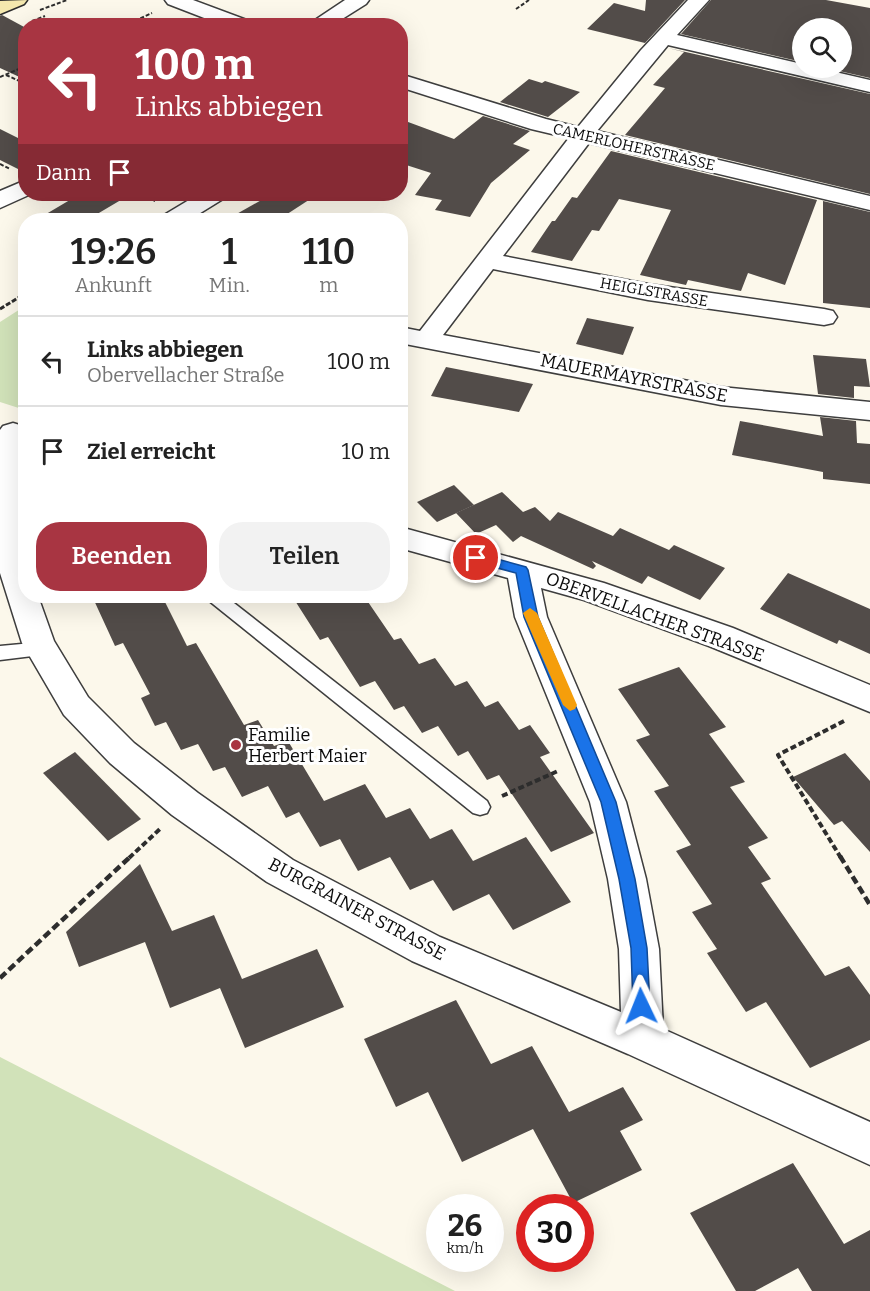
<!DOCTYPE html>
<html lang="de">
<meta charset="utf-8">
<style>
:root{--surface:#fff;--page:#f2f2f2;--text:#222;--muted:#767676;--line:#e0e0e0;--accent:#a83542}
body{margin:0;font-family:Bitter,serif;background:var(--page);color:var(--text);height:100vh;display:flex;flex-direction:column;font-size:22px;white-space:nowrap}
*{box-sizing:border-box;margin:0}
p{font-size:20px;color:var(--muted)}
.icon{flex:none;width:33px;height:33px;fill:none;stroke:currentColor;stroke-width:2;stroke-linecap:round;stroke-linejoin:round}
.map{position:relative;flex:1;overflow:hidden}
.details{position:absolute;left:18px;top:213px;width:390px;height:390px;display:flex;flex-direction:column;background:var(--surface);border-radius:24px;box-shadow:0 6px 24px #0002}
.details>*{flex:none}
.hud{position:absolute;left:18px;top:18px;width:390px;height:183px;border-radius:24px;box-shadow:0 6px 24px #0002;background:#a83542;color:#fff;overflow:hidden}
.buttons{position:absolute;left:792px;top:18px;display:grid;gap:12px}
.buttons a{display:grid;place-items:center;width:60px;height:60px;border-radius:50%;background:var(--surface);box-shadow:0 6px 24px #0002;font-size:30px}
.speed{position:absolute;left:426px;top:1194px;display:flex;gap:12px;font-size:30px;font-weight:700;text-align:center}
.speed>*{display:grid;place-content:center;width:78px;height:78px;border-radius:50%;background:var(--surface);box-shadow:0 6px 24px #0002;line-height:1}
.speed small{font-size:15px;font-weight:400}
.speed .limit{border:9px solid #d22;background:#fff;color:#111}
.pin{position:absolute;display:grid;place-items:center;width:51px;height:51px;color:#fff;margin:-26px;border:3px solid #fff;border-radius:50%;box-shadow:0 2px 6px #0007}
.me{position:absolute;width:66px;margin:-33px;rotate:358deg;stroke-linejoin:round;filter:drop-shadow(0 0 4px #0008)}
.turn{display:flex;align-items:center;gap:21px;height:126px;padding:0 18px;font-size:27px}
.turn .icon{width:78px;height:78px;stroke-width:2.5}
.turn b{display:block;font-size:42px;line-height:51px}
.then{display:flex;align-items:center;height:57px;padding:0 18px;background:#0003;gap:12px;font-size:22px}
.eta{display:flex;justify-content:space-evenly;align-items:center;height:102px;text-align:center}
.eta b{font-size:36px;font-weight:600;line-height:42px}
.cta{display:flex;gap:12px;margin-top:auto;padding:12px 18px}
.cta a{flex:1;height:69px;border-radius:24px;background:var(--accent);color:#fff;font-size:24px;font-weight:600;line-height:69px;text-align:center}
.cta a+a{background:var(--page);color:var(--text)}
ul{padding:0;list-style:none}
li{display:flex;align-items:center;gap:18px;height:90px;padding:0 18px;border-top:2px solid var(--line)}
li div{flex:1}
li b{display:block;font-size:22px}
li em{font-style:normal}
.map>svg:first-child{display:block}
.green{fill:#d1e2b9}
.building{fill:#524c49}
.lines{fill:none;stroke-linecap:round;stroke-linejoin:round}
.lane-casing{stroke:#3e3e3e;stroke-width:3}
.street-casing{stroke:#3e3e3e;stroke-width:3}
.secondary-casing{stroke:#2d2d2d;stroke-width:3}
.path-far3{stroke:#2d2d2d;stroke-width:2;stroke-dasharray:4 2;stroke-linecap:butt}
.path-far2{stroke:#2d2d2d;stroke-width:3;stroke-dasharray:5 2;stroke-linecap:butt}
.path-far1{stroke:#2d2d2d;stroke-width:4;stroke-dasharray:6 3;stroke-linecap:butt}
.path{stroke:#2d2d2d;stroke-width:4.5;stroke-dasharray:8 4;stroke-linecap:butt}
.lane{fill:#fff;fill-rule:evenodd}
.street{fill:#fff;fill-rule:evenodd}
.secondary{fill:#f4e8ae;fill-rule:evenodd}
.route{fill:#1a73e8;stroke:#114b97;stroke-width:1.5}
.slow{fill:#f59e0b}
.poi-dot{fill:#a83542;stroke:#fff;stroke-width:2}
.labels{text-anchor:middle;stroke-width:6;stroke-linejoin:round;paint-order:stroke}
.far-street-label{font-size:15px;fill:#0b0b0b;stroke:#fff}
.street-label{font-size:18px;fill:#0b0b0b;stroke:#fff}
.poi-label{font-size:18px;fill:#0b0b0b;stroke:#fff;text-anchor:start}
</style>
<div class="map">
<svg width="870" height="1291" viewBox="0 0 870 1291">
<rect width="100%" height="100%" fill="#fcf8eb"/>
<g class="green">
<path d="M25,306V410L0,402V322Z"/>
<path d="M0,1057L455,1291H0Z"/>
</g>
<g class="building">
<path d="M646,0H685L645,43L587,29L614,3L645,11Z"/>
<path d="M711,0H826L870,8V78L826,68H842V28H802V62L681,34Z"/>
<path d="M2,15L26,28V80L0,68V16Z"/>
<path d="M668,48L870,94V194L625,135L665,88L653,85L684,52Z"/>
<path d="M529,79L542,83L545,81L580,92L548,117L500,102Z"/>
<path d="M483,116L530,131L513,144L530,150L491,183L470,217L435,210L442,200L415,195L431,173L400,163V119L454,139Z"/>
<path d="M0,129L26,142V173L0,160Z"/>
<path d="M611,151L817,200L785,285L748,273L741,291L688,280L686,285L640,275L671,210L619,199L599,231L592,230L572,261L531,252L552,221H555L572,197L577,198Z"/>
<path d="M80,194H131L87,220H36Z"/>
<path d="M272,194H318L278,220H226Z"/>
<path d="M823,201L870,212V308L823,303Z"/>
<path d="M587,318L634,327L623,355L576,344Z"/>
<path d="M813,355L866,359L870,387L854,386V398L818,394Z"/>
<path d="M446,367L533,384L519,412L431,396Z"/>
<path d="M820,417L856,421L857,443L870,444V484L823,479V472L732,455L740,421L823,436Z"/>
<path d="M454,485L474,505L437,522L417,502Z"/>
<path d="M502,492L523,512L535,507L550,521L558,512L613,536L620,528L669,550L674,545L725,568L700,600L648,576L642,584L592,561L596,566L593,569L521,536L513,542L496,525L476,534L456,513Z"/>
<path d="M788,573L870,609V654L839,640L837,644L760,609Z"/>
<path d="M92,596H162L187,646L196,643L244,725L258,720L274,746L288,741L324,801L365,784L386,818L410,808L430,839L452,829L473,861L526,837L571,902L513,930L489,894L453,911L433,880L410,890L390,857L358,871L340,839L320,847L299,812L286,818L268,786L242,797L225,767L213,771L198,744L181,750L166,722L155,726L141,698L150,694L123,643L115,646Z"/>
<path d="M292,596H364L394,640L401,638L419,664L435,658L455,686L467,681L485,707L498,701L519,730L530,725L550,753L540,757L594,833L551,852L499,775L487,780L468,751L458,756L438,726L422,733L404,706L394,710L375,681L360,687L328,637L320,640Z"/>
<path d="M679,667L726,727L709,734L745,782L730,787L768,838L748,847L771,879L761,883L825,976L849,966L870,995V1040L810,1068L766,1002L746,1012L707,953L717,949L692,912L712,904L676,851L691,845L654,791L669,786L636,740L650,735L618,689Z"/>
<path d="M75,752L141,819L108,841L43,773Z"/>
<path d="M845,753L870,781V852L842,821L834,825L793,777Z"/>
<path d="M140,864L172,931L214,915L242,979L317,949L344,1007L245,1048L220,988L170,1008L145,942L79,967L66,932Z"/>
<path d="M456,1000L491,1064L532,1046L569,1112L623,1087L643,1120L620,1131L642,1170L573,1203L533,1129L462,1162L428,1092L396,1107L364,1039Z"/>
<path d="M793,1163L844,1244L870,1230V1291H812L798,1268L755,1291H736L690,1213Z"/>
</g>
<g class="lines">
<defs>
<g id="lane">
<path d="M206,596H225L487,801L490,807L487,813L480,815L473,813L208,600Z"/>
<path d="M43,642L49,644L52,649L49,654L0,660V646Z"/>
</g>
<g id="street">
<path d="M165,0H193L252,22L255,26H225L168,4Z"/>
<path d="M345,0H369L366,4L331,26H306Z"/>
<path d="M688,0H709L677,35L802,64V68H818L870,80V92L668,45L597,131L870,196V210L589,143L503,256L648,284L824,309L833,311L837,317L833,323L824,325L648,300L493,269L443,335L721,387L870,402V420L721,405L400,343V327L420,331L569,138L531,129L400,87V74L546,119L578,127L641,50Z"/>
<path d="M26,180V194H31L0,208V191Z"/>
<path d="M199,194H227L223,199L189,220H161L164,215Z"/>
<path d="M13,423L23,426L26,429L22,507L26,541V596H38L54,641L88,697L134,743L198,793L293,860L440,937L621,1012L619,949L608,879L590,802L515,617L508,578L400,548V527L604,583L733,628L870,685V712L709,646L584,600L541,588L547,617L626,802L646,879L659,949L663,1029L870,1122V1165L628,1054L412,961L267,882L172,815L110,763L64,715L22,643L0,573V430L3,426Z"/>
</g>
<path id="secondary" d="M27,0L24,4L0,14V1Z"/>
</defs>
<use href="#lane" class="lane-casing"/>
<use href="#street" class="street-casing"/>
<use href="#secondary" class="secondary-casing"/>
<g class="path-far3">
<path d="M516,9L529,0"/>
<path d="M40,10L67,0"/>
<path d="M32,21L45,16"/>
<path d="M124,26L152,13"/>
<path d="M6,75L26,84"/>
<path d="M0,77L26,66"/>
<path d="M0,164L10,169"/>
<path d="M137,194L155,201"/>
</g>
<path class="path-far2" d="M0,309L26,293"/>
<g class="path-far1">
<path d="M502,796L558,771"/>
<path d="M129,858L161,828"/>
<path d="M841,858L778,755L844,721"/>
</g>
<g class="path">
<path d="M840,856L870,905"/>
<path d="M0,978L131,856"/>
</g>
<use href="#lane" class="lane"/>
<use href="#street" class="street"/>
<use href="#secondary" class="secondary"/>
</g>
<path class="route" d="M476,553L526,567L528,570L538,617L616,802L635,879L647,948L650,1006L647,1011L641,1014L635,1011L633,1006L631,948L619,879L601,802L524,617L516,573L471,561L469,558L471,554Z"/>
<path class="slow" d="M530,608L537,613L577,705L575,709L570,711L563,705L523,613Z"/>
<circle class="poi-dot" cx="236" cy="745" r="6"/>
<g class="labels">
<g class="far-street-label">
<text transform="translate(634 147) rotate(13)" y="5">CAMERLOHERSTRASSE</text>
<text transform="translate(654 292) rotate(10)" y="5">HEIGLSTRASSE</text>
</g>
<g class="street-label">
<text transform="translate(634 378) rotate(11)" y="6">MAUERMAYRSTRASSE</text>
<text transform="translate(655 617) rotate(20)" y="6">OBERVELLACHER STRASSE</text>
<text transform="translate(357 909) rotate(28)" y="6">BURGRAINER STRASSE</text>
</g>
<g class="poi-label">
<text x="248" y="741">Familie<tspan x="248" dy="21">Herbert Maier</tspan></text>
</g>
</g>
</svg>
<div class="buttons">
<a><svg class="icon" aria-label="search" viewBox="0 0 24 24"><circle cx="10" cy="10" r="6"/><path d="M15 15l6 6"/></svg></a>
</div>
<div class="speed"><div>26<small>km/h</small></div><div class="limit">30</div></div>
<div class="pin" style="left:476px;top:558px;background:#d93025"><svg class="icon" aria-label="arrive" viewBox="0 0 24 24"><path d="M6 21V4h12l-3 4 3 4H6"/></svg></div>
<svg class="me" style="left:641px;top:1006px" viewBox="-20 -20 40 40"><path d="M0-17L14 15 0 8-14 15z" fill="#1a73e8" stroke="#fff" stroke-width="4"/></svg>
<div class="hud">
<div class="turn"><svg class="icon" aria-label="left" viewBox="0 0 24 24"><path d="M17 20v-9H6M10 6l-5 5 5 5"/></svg><div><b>100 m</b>Links abbiegen</div></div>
<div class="then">Dann<svg class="icon" aria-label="arrive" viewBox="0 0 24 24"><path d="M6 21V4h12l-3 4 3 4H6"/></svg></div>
</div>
<section class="details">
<div class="eta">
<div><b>19:26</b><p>Ankunft</p></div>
<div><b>1</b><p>Min.</p></div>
<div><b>110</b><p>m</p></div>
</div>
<ul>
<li><svg class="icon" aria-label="left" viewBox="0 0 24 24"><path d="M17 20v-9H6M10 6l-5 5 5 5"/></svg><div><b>Links abbiegen</b><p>Obervellacher Straße</p></div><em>100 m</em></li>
<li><svg class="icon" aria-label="arrive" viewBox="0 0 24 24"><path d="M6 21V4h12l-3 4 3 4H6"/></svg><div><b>Ziel erreicht</b></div><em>10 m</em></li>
</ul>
<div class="cta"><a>Beenden</a><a>Teilen</a></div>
</section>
</div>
